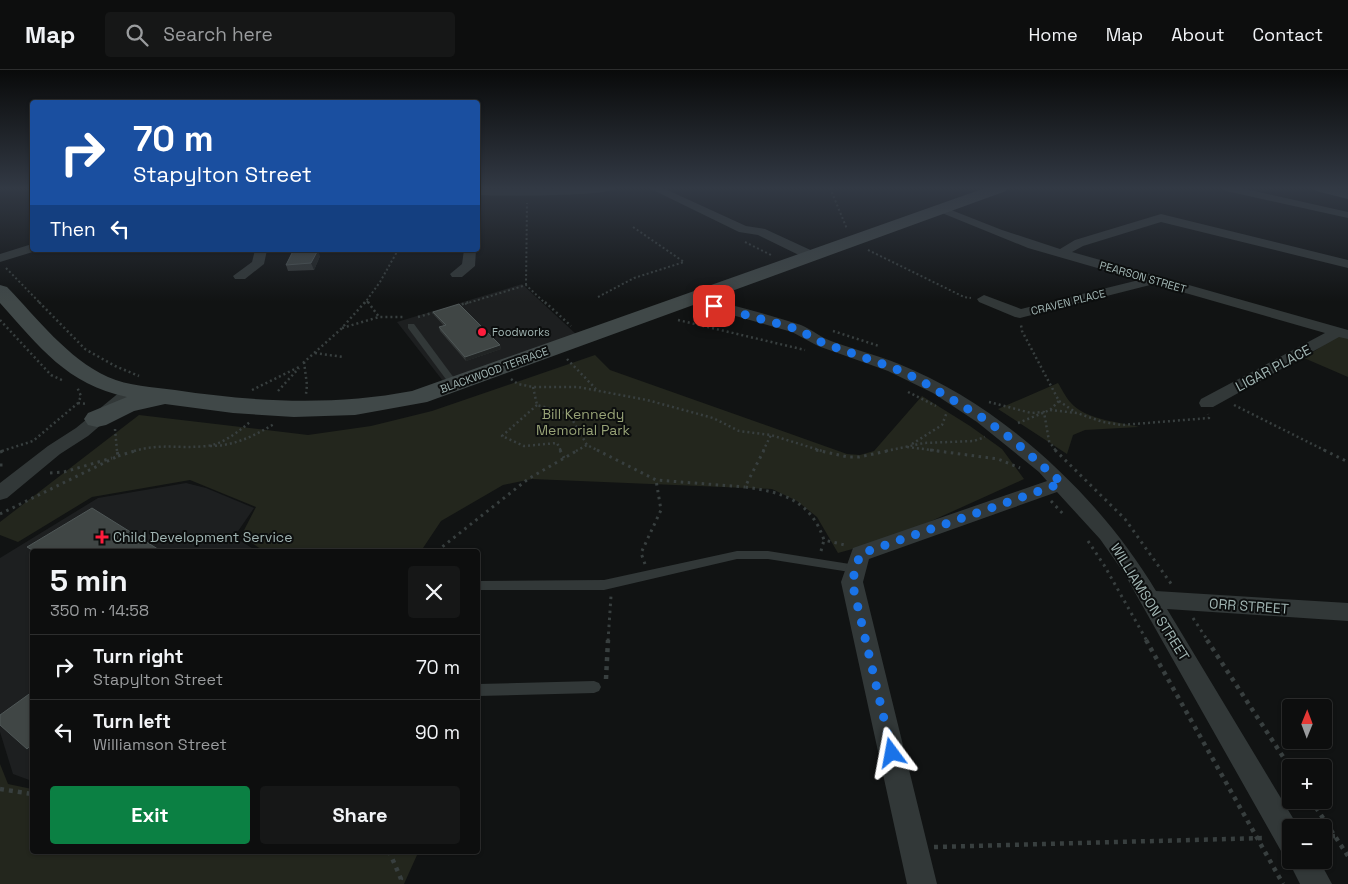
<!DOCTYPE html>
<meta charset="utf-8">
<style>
:root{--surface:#0d0e0e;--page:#161717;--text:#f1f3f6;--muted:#9a9c9e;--line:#2d2e2e;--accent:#0b8043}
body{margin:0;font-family:"Space Grotesk",sans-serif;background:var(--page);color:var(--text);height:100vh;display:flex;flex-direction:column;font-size:19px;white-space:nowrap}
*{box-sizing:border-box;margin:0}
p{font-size:16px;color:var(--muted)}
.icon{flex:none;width:28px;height:28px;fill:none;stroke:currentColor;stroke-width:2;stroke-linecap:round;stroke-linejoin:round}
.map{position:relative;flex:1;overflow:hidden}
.sheet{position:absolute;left:30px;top:479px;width:450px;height:305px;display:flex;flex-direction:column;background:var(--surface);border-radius:5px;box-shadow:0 1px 4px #0004,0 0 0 1px var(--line)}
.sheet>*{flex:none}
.top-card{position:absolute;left:30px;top:30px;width:450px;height:152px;border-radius:5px;box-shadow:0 1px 4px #0004,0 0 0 1px var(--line);background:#1a4fa0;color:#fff;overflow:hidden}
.needle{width:32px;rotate:1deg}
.controls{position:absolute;left:1282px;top:629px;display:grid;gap:10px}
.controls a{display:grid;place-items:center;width:50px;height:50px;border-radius:5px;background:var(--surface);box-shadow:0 1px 4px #0004,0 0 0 1px var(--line);font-size:25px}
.pin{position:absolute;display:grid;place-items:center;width:42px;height:42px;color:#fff;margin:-21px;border-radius:10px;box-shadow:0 2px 8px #0006}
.me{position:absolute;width:55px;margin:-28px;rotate:347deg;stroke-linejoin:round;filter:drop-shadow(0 0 4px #0008)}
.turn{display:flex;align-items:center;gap:18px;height:105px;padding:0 20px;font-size:22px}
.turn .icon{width:65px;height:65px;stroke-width:2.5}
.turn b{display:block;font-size:35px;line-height:42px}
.then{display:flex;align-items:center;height:48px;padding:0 20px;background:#0003;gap:10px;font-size:19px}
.round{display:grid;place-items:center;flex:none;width:52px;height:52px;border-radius:5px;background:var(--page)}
.headline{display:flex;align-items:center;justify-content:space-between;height:85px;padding:0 20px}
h1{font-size:30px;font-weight:800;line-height:38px}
.cta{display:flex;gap:10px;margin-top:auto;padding:10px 20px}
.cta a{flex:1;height:58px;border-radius:5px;background:var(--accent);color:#fff;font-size:20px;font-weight:800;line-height:58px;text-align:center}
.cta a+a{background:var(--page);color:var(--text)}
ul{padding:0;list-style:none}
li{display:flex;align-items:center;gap:15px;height:65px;padding:0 20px;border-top:1px solid var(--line)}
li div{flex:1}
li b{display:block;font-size:19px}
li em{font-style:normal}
header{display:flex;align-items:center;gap:30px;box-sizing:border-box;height:70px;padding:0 25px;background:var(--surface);border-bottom:1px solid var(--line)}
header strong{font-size:24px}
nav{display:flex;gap:28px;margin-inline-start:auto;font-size:18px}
.search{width:350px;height:45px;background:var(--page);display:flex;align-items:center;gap:12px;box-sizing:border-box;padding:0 18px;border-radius:5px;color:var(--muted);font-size:19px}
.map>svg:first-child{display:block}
.built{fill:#1d1f20}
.green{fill:#23261d}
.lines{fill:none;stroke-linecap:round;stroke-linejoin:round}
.path-far3{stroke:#383f3f;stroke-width:2;stroke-dasharray:2 2.5;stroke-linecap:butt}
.path-far2{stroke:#383f3f;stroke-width:2.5;stroke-dasharray:2 3;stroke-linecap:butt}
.path-far1{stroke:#383f3f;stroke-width:3;stroke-dasharray:2.5 4.5;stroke-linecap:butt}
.path{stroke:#383f3f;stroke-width:4.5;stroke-dasharray:4 5;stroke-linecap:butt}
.lane{fill:#323838;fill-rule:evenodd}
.street{fill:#323838;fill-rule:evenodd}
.secondary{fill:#404848;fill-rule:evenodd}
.wall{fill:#343838}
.shaded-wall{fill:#212424}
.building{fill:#404645;stroke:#4f5757}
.route{stroke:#1a73e8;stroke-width:9;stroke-dasharray:0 16.2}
.poi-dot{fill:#ff1d3d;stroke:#0c0e0e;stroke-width:2}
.labels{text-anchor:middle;stroke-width:4;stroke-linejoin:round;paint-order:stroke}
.far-street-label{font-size:11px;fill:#a1b5b3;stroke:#0c0e0e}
.far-poi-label{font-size:11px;fill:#a1b5b3;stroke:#0c0e0e;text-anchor:start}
.street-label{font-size:14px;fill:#a1b5b3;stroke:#0c0e0e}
.park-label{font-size:14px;fill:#97a276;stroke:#0c0e0e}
.poi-label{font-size:14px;fill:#a1b5b3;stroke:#0c0e0e;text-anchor:start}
</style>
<header>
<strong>Map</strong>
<div class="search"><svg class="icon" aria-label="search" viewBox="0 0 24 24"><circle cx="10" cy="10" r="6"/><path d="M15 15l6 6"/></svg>Search here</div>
<nav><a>Home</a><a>Map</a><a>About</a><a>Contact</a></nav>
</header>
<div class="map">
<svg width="1348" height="814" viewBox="0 0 1348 814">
<rect width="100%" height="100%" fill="#111313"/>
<g class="built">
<path d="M522,214L577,265L443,311L397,252Z"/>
<path d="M186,413L206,418L254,438L234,467L257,481H32V711L13,704L0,662V488L98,428Z"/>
</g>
<g class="green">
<path d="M1340,264L1348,267V307L1304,288Z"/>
<path d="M595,285L610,300L847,384L860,385L874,381L922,326L970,356L1002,379L1024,409L896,467L838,483L817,447L797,431L772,419L532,409L503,415L441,451L421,481H264L241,466L256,437L190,410L92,427L18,472L0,465V452L139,345L308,365L371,356L432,341Z"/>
<path d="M1058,313C1063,321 1067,330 1074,336C1090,350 1119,352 1139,357L1085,360L1073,365L1067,384L998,339Z"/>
<path d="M0,694L8,714L32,719V781H415L417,785L404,814H0Z"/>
</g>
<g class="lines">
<g class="path-far3">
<path d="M830,118L847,159"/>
<path d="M745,172L771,185"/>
<path d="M868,180L964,227L971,228"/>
<path d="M6,198L41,234"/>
<path d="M526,215L527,133"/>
<path d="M598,227L634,208L684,192L633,157"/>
<path d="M367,231L369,234"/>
<path d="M364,234L380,212L398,180"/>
<path d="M465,234L526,215L546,234"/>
</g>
<g class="path-far2">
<path d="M39,232L85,279L115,296L139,306"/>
<path d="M368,232L379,247"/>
<path d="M545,232L571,256"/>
<path d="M457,236L469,232"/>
<path d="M418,247L436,242"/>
<path d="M0,250L51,305L64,311"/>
<path d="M678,250L805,280"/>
<path d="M342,258L379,247H404"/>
<path d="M833,261L879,276"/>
<path d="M315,283L343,287"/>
<path d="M567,289L596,319"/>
<path d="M304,292L307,315L306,324"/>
<path d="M303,293L341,259L365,232"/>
<path d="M511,309L518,314L533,317H578L647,330L713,348L739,361L771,365L822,381"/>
<path d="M533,317L537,335L569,344L587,375"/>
<path d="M252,320L301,296"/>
<path d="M278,321L299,298"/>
<path d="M908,322L936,336"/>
<path d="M1059,331L1075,342"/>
<path d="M989,332L1031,343L1044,342L1049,371L1056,381"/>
<path d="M78,333L87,334"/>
<path d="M537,335L502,366L524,376L557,373L561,381"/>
<path d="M1234,335L1326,381"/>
<path d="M1050,340L1077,343L1103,352L1122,355L1209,348L1208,344"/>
<path d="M1018,353L1050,340L1059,331L1022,261L1021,255"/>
<path d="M115,359L117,381"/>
<path d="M912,374L942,355L947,342"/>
<path d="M210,376C234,376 254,366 274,354"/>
<path d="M907,377L939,381"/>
<path d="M2,381L33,371L78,333L81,326L77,317"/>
<path d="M134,381C161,373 180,379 207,376C223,374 238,362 250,352"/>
<path d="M576,381L587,375L599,381"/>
<path d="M763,381L771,365"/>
<path d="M886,381L924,373L974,371L985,367"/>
</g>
<g class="path-far1">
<path d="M560,380L564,388"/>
<path d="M597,380L656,410L745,417"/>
<path d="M764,380L745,417C783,422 811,431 824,470L845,475"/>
<path d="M816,380L848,387H859L892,380"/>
<path d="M930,380L998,389L1020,398"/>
<path d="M1055,380L1125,449L1172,515"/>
<path d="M1324,380L1348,392"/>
<path d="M0,382L6,380"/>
<path d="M118,386L138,380"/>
<path d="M0,395H7"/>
<path d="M50,403L64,402L112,388"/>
<path d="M1051,431L1064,445"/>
<path d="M0,444L118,386L117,380"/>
<path d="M1088,471L1104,495L1147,571"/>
<path d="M437,481L528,409L578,380"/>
<path d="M821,481L824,470"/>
<path d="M645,494L641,483L661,440L656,410"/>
<path d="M1193,548L1208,571"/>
<path d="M608,571L611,526"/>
</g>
<g class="path">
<path d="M1146,570L1283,814"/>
<path d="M1207,570L1291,699"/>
<path d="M606,609L608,570"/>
<path d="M0,719L32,724"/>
<path d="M1311,730L1348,786"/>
<path d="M1324,767L1335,766"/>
<path d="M934,777L1265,768"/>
<path d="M376,781L389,783"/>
<path d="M389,781L401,809L399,814"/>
</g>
<g class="lane">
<path d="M408,254H414L457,312L458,314L457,316H451L408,258Z"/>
<path d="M737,481H768L856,495L860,496L862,499L860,502L856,503L768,489H737L604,520H478V511L604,510Z"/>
<path d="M594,611L599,613L601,617L599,621L594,623L478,626V614Z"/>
</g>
<g class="street">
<path d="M616,118C608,127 497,126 478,125V119Z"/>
<path d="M649,118H663L746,156L765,159L817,183L818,186L812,190L807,189L758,165L739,162Z"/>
<path d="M1221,118H1241L1348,142V148L1226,121Z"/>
<path d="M941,136L1002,160L1060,179L1075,170L1161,144L1348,190V198L1161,152L1083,176L1072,182L1348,260V269L1339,267L1213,337H1201L1199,333L1201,329L1325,263L1154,214L1020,248L1015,247L979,232L977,229L984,225L1021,239L1139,210L1028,178L937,141L935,139L937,137Z"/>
<path d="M32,174V180L36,181L0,192V184Z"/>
<path d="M255,180H267L264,194L245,209H235L233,206L252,192Z"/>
<path d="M464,180H476L475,196L462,207H452L450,204L462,194Z"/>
<path d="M691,225C727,234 765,243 801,255C811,259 820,267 831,271C853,279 877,285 899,294C1003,336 1099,426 1156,521L1348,533V551L1167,539L1299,758H1291V790H1319L1332,814H1300L1288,790L1290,785L1281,781L1124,503L1100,469L1057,422L869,489L863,512L937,814H907L841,512L853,478L1047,411L1039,402L977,352L933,323L888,301L818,276L792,262L686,232L684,229L686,226Z"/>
<path d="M132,315L138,317L140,320L138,323L88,366L60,384L7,428L0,430V413L48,376L76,358L126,317Z"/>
</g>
<g class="secondary">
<path d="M985,118H1008L1006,121L427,332L355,345L294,347L233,343L165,334L134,341L106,355L97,357L88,355L84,349L88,343L127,327C66,314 40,277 0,233V215L7,217C38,249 67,288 108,307C128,316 153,317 175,320C255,332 333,336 412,321Z"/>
<path d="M1314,118L1348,119V129L1316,121Z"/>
</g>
</g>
<g class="wall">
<path d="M320,186L314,200L288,201L286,195Z"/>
<path d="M433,242L500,275L501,279L466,291L440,261L439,257L444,256L434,245Z"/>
</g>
<g class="shaded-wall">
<path d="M318,180L320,186L314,200L311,193Z"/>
<path d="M500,275L501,279L466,291L465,287Z"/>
<path d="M32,674V683L27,679Z"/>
</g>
<g class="building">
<path d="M318,180L311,193L286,195L293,181Z"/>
<path d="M459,234L500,275L465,287L439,257L446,255L433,242Z"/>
<path d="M92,438L161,481H34L27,477Z"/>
<path d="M32,622V674L27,679L0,655V645Z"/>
</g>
<linearGradient id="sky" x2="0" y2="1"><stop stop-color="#090a0a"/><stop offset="0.51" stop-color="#323944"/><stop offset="1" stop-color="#323944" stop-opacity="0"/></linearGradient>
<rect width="1348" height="232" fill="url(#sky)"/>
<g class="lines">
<path class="route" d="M714,236L797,259L823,273L894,298L918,309L983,348L1013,370L1062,413L860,484L852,512L892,683"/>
</g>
<g class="poi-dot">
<circle cx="482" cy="262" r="5"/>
<path d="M99.5 459.5h5v5h5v5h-5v5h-5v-5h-5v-5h5z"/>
</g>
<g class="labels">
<g class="far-street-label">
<text transform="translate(1143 207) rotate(16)" y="4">PEARSON STREET</text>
<text transform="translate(1068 232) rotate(-14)" y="4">CRAVEN PLACE</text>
<text transform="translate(494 300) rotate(-20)" y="4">BLACKWOOD TERRACE</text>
</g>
<g class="far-poi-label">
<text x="492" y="266">Foodworks</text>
</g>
<g class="street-label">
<text transform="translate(1273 298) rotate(-28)" y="5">LIGAR PLACE</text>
<text transform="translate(1150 532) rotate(58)" y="5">WILLIAMSON STREET</text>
<text transform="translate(1249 536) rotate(4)" y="5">ORR STREET</text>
</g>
<g class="park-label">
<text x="583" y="349">Bill Kennedy<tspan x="583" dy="16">Memorial Park</tspan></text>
</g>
<g class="poi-label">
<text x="113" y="472">Child Development Service</text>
</g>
</g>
</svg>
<div class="controls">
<a><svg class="needle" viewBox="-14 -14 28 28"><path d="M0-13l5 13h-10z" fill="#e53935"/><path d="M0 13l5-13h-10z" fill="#9a9c9e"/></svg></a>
<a>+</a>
<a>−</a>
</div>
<div class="pin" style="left:714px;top:236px;background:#d93025"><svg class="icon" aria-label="arrive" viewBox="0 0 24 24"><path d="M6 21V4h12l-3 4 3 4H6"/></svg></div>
<svg class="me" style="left:892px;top:683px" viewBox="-20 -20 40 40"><path d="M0-17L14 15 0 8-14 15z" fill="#1a73e8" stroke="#fff" stroke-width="4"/></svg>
<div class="top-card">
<div class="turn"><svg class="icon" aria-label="right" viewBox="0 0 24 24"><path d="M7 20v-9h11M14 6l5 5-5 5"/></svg><div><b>70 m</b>Stapylton Street</div></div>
<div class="then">Then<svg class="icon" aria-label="left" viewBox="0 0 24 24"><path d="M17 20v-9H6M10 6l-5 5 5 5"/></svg></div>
</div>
<section class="sheet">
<div class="headline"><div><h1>5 min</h1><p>350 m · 14:58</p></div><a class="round"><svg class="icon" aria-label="close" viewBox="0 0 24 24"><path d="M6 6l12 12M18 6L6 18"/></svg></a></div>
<ul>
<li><svg class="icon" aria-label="right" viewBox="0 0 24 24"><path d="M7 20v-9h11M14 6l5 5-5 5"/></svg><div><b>Turn right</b><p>Stapylton Street</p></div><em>70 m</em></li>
<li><svg class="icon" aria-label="left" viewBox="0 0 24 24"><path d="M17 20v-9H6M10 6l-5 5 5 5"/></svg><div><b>Turn left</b><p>Williamson Street</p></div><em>90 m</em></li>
</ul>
<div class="cta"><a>Exit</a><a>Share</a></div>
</section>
</div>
